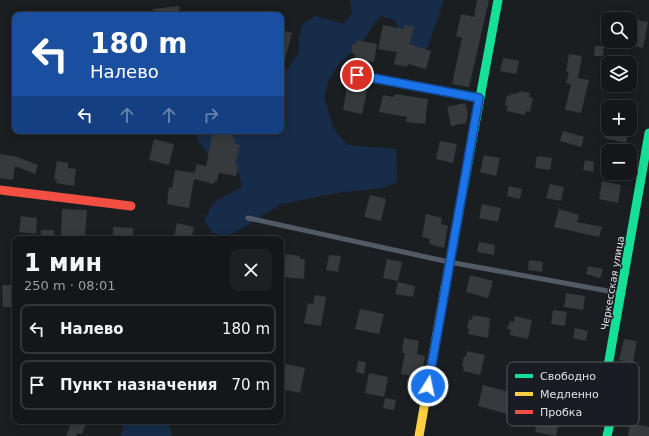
<!DOCTYPE html>
<html lang="ru">
<meta charset="utf-8">
<style>
:root{--surface:#141619;--page:#1d1f22;--text:#f1f3f6;--muted:#9d9fa2;--line:#333538}
body{margin:0;font-family:"DejaVu Sans",sans-serif;background:var(--page);color:var(--text);height:100vh;display:flex;flex-direction:column;font-size:15px;white-space:nowrap}
*{box-sizing:border-box;margin:0}
p{font-size:13px;color:var(--muted)}
.icon{flex:none;width:22px;height:22px;fill:none;stroke:currentColor;stroke-width:2;stroke-linecap:round;stroke-linejoin:round}
.map{position:relative;flex:1;overflow:hidden}
.drawer{position:absolute;left:12px;top:236px;width:272px;height:188px;display:flex;flex-direction:column;background:var(--surface);border-radius:8px;box-shadow:0 2px 10px #0003,0 0 0 1px var(--line)}
.drawer>*{flex:none}
.top-card{position:absolute;left:12px;top:12px;width:272px;height:122px;border-radius:8px;box-shadow:0 2px 10px #0003,0 0 0 1px var(--line);background:#1a4fa0;color:#fff;overflow:hidden}
.buttons{position:absolute;left:601px;top:12px;display:grid;gap:8px}
.buttons a{display:grid;place-items:center;width:36px;height:36px;border-radius:8px;background:var(--surface);box-shadow:0 2px 10px #0003,0 0 0 1px var(--line);font-size:20px}
.pin{position:absolute;display:grid;place-items:center;width:34px;height:34px;color:#fff;margin:-17px;border:2px solid #fff;border-radius:50%;box-shadow:0 1px 4px #0007}
.me{position:absolute;width:44px;margin:-22px;rotate:10deg;stroke-linejoin:round;filter:drop-shadow(0 0 3px #0008)}
.turn{display:flex;align-items:center;gap:14px;height:84px;padding:0 12px;font-size:18px}
.turn .icon{width:52px;height:52px;stroke-width:2.5}
.turn b{display:block;font-size:28px;line-height:34px}
.lanes{display:flex;align-items:center;height:38px;padding:0 12px;background:#0003;justify-content:center;gap:20px;direction:ltr}
.lanes .off{opacity:.35}
.round{display:grid;place-items:center;flex:none;width:42px;height:42px;border-radius:8px;background:var(--page)}
.summary{display:flex;align-items:center;justify-content:space-between;height:68px;padding:0 12px}
h1{font-size:24px;font-weight:800;line-height:30px}
ul{padding:0;list-style:none}
li{display:flex;align-items:center;gap:12px;height:50px;margin:0 8px 6px;padding:0 4px;border:2px solid var(--line);border-radius:8px}
li div{flex:1}
li b{display:block;font-size:15px}
li em{font-style:normal}
.map>svg:first-child{display:block}
.green{fill:#172c49}
.building{fill:#373a3c}
.lines{fill:none;stroke-linecap:round;stroke-linejoin:round}
.lane{stroke:#525a66;stroke-width:5}
.fast{stroke:#16e098;stroke-width:9}
.slow{stroke:#ffcf43;stroke-width:9}
.jam{stroke:#f24e42;stroke-width:9}
.route-casing{stroke:#114b97;stroke-width:10}
.route{stroke:#1a73e8;stroke-width:7}
.labels{text-anchor:middle;stroke-width:3;stroke-linejoin:round;paint-order:stroke}
.street-label{font-size:10px;fill:#dee1e5;stroke:#191d23}
.key{fill:#191d23;stroke:#54585d;stroke-width:1}
.key-label{font-size:11px;fill:#dee1e5}
</style>
<div class="map">
<svg width="649" height="436" viewBox="0 0 649 436">
<rect width="100%" height="100%" fill="#1b1e21"/>
<g class="green">
<path d="M350,0H444L426,52L409,59L402,35L394,20L381,16L374,23L366,37L338,65L327,84L324,97L333,128L347,145L396,149L397,182L383,188L337,193L281,204L243,228L226,236L213,233L204,220L214,202L242,187L239,173L213,162L197,139L199,131H281V68L288,69L299,52V38L302,24L315,16L344,24L352,13Z"/>
<path d="M124,421H169L172,436H121Z"/>
</g>
<g class="building">
<path d="M477,0H489L469,87L452,84L462,38L456,36L461,14L474,17Z"/>
<path d="M179,6L180,15H153V9Z"/>
<path d="M630,19L648,22L643,48L630,45Z"/>
<path d="M383,25L404,29L405,25L414,27L409,44L431,51L426,69L408,64L407,67L394,64L397,52L378,49Z"/>
<path d="M281,30L292,33L284,63H281Z"/>
<path d="M357,40L377,44L374,62L354,59L355,54L351,53L353,44H356Z"/>
<path d="M595,46H604L603,56H594Z"/>
<path d="M569,54L582,56L578,78L589,80L581,113L565,110L571,84L566,83L569,72L566,71Z"/>
<path d="M503,58L519,61L516,74L500,71Z"/>
<path d="M347,87L367,91L362,114L343,110Z"/>
<path d="M521,91L530,93L529,97L533,98L530,112L526,111L525,115L507,111L508,106H505L507,95L510,96L511,93L515,94Z"/>
<path d="M395,94L428,99L425,124L406,122L407,117L379,112L383,95L394,97Z"/>
<path d="M465,103L468,114L466,123L451,126L447,107Z"/>
<path d="M606,129H629L626,143L604,138Z"/>
<path d="M213,131L234,133L233,138L236,139L235,144L240,145L235,164L238,165L236,176L219,173L217,182L214,181V184L194,179L189,208L167,204L169,187L172,188L175,170L195,173L194,175L197,164L206,166Z"/>
<path d="M563,131L584,137L581,147L560,141Z"/>
<path d="M154,139L174,144L169,165L149,160Z"/>
<path d="M440,141L457,144L453,163L436,159Z"/>
<path d="M0,154L17,157L38,165L35,174L15,166L13,180L0,178Z"/>
<path d="M484,155L500,158L496,176L480,172Z"/>
<path d="M537,156L552,158L550,170L535,168Z"/>
<path d="M585,160L594,162L593,172L583,170Z"/>
<path d="M57,161L68,163V168L76,169L74,186L56,183L57,180L54,179Z"/>
<path d="M602,181L621,185L618,203L599,199Z"/>
<path d="M550,184L564,187L561,201L546,198Z"/>
<path d="M509,186L522,189L520,199L507,196Z"/>
<path d="M370,195L386,199L381,221L364,217Z"/>
<path d="M482,204L501,208L498,222L479,218Z"/>
<path d="M62,209L87,210L85,236L61,235Z"/>
<path d="M559,209L579,215L577,222L602,227L599,237L554,227Z"/>
<path d="M426,214L442,218L441,224L448,226L444,248L429,244L430,239L422,237Z"/>
<path d="M21,216L37,218L36,234L19,232Z"/>
<path d="M177,223L194,227L191,239L174,236Z"/>
<path d="M113,227L133,228V239H113Z"/>
<rect x="41" y="230" width="13" height="9"/>
<path d="M479,242L495,245L494,255L477,252Z"/>
<path d="M286,254L300,256V259H305L304,279L283,277Z"/>
<path d="M329,255L341,256L338,272L326,270Z"/>
<path d="M387,259L402,262L398,281L383,278Z"/>
<path d="M529,260L543,262L542,272L528,270Z"/>
<path d="M588,266L603,269L600,278L586,274Z"/>
<path d="M470,275L493,281L488,298L466,292Z"/>
<path d="M398,282L415,286L413,297L395,294Z"/>
<path d="M2,285H15V307H3Z"/>
<path d="M566,293L585,296L583,310L564,307Z"/>
<path d="M315,295L326,297L321,326L304,323L308,303L313,304Z"/>
<path d="M360,309L384,314L379,334L355,329Z"/>
<path d="M553,310L567,312L565,326L551,324Z"/>
<path d="M473,315L490,318L488,338L468,334L469,329L467,328L469,319L472,320Z"/>
<path d="M515,316L532,320L528,339L510,335L511,330L507,329L510,321L514,322Z"/>
<path d="M575,328L588,331L586,341L573,338Z"/>
<path d="M404,338L419,341L417,354L425,356L421,378L401,374L405,353H402Z"/>
<path d="M624,339L637,341L633,363L619,360Z"/>
<path d="M467,351L485,355L480,375L463,371L464,366H462L464,356L466,357Z"/>
<path d="M358,361L366,362L364,374L356,372Z"/>
<path d="M286,364L305,368L300,393L281,389Z"/>
<path d="M369,373L388,377L384,397L365,393Z"/>
<path d="M483,385L516,394L511,415L478,406Z"/>
<path d="M385,398L396,400L394,410L383,408Z"/>
<path d="M539,416L559,420L556,436L535,432Z"/>
<path d="M72,421H78L86,424L82,434L78,433L76,436H66Z"/>
<path d="M630,423L649,427V436H628Z"/>
</g>
<g class="lines">
<g class="lane">
<path d="M357,75L478,97"/>
<path d="M248,218L449,262L619,293"/>
</g>
<g class="fast">
<path d="M445,288L498,0"/>
<path d="M607,436L611,419L605,383L649,133"/>
</g>
<path class="slow" d="M419,436L445,288"/>
<path class="jam" d="M0,190L131,206"/>
</g>
<g class="lines">
<defs>
<path id="route" d="M357,75L479,98L428,386"/>
</defs>
<use href="#route" class="route-casing"/>
<use href="#route" class="route"/>
</g>
<g class="labels">
<g class="street-label">
<text transform="translate(612 283) rotate(-80)" y="4">Черкесская улица</text>
</g>
</g>
<rect x="507" y="362" width="132" height="64" rx="6" class="key"/>
<rect x="515" y="374" width="18" height="4" fill="#16e098"/>
<rect x="515" y="392" width="18" height="4" fill="#ffcf43"/>
<rect x="515" y="410" width="18" height="4" fill="#f24e42"/>
<g class="key-label">
<text x="540" y="380">Свободно</text>
<text x="540" y="398">Медленно</text>
<text x="540" y="416">Пробка</text>
</g>
</svg>
<div class="buttons">
<a><svg class="icon" aria-label="search" viewBox="0 0 24 24"><circle cx="10" cy="10" r="6"/><path d="M15 15l6 6"/></svg></a>
<a><svg class="icon" aria-label="layers" viewBox="0 0 24 24"><path d="M12 4l9 5-9 5-9-5zM3 14l9 5 9-5"/></svg></a>
<a>+</a>
<a>−</a>
</div>
<div class="pin" style="left:357px;top:75px;background:#d93025"><svg class="icon" aria-label="arrive" viewBox="0 0 24 24"><path d="M6 21V4h12l-3 4 3 4H6"/></svg></div>
<svg class="me" style="left:428px;top:386px" viewBox="-20 -20 40 40"><circle r="17" fill="#1a73e8" stroke="#fff" stroke-width="3"/><path d="M0-11L8 9 0 5-8 9z" fill="#fff"/></svg>
<div class="top-card">
<div class="turn"><svg class="icon" aria-label="left" viewBox="0 0 24 24"><path d="M17 20v-9H6M10 6l-5 5 5 5"/></svg><div><b>180 m</b>Налево</div></div>
<div class="lanes"><svg class="icon" aria-label="left" viewBox="0 0 24 24"><path d="M17 20v-9H6M10 6l-5 5 5 5"/></svg><svg class="icon off" aria-label="ahead" viewBox="0 0 24 24"><path d="M12 20V5M6 11l6-6 6 6"/></svg><svg class="icon off" aria-label="ahead" viewBox="0 0 24 24"><path d="M12 20V5M6 11l6-6 6 6"/></svg><svg class="icon off" aria-label="right" viewBox="0 0 24 24"><path d="M7 20v-9h11M14 6l5 5-5 5"/></svg></div>
</div>
<section class="drawer">
<div class="summary"><div><h1>1 мин</h1><p>250 m · 08:01</p></div><a class="round"><svg class="icon" aria-label="close" viewBox="0 0 24 24"><path d="M6 6l12 12M18 6L6 18"/></svg></a></div>
<ul>
<li><svg class="icon" aria-label="left" viewBox="0 0 24 24"><path d="M17 20v-9H6M10 6l-5 5 5 5"/></svg><div><b>Налево</b></div><em>180 m</em></li>
<li><svg class="icon" aria-label="arrive" viewBox="0 0 24 24"><path d="M6 21V4h12l-3 4 3 4H6"/></svg><div><b>Пункт назначения</b></div><em>70 m</em></li>
</ul>
</section>
</div>
